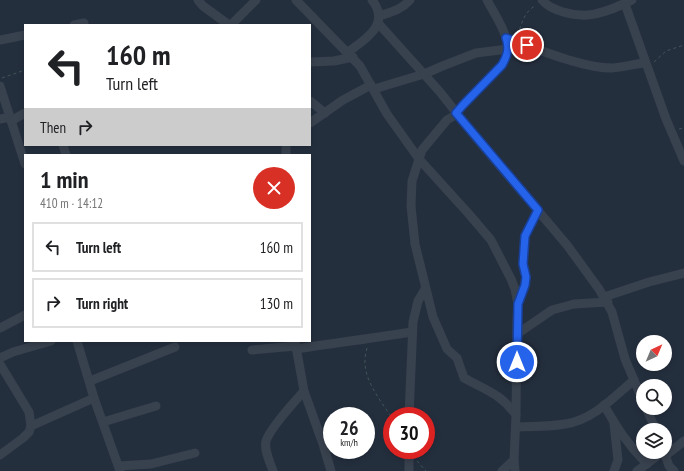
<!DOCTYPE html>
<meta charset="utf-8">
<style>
:root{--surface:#fff;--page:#f2f2f2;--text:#202124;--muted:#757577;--line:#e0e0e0}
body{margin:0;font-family:"PT Sans Narrow",sans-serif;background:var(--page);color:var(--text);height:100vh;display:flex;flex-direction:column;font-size:15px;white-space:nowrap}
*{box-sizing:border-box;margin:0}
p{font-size:13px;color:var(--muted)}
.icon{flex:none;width:22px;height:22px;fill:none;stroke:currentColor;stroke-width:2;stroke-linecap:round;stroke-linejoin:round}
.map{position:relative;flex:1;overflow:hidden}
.drawer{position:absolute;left:24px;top:154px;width:287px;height:188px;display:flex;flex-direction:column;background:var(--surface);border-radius:0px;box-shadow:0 2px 6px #0003}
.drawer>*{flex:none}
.guide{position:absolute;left:24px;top:24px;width:287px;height:122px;border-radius:0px;box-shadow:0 2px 6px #0003;background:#fff;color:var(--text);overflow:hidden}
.needle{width:26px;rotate:44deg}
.fabs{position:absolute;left:636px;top:335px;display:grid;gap:8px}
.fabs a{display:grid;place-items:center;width:36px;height:36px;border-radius:50%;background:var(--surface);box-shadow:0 2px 6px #0003;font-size:20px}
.speed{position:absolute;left:323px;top:407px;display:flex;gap:8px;font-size:20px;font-weight:700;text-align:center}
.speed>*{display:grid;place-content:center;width:52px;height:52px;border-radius:50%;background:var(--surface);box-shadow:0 2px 6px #0003;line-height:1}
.speed small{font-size:10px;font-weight:400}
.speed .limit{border:6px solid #d22;background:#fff;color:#111}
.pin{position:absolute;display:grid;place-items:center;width:34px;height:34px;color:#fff;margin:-17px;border:2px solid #fff;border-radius:50%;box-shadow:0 1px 4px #0007}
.me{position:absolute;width:44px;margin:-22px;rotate:0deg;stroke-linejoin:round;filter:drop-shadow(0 0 3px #0008)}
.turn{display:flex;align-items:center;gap:14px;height:84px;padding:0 16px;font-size:18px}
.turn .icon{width:52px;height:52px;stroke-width:2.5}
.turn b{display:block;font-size:28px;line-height:34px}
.then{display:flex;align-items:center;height:38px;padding:0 16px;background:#0003;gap:8px;font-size:15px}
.round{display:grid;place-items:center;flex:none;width:42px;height:42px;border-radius:21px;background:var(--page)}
.overview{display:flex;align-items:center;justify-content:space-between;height:68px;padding:0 16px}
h1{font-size:24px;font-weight:600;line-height:30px}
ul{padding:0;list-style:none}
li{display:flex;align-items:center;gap:12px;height:50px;margin:0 8px 6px;padding:0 8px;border:2px solid var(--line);border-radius:0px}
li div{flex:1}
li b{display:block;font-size:15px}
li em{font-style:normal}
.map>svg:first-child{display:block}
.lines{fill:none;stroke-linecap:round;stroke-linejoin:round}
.path{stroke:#3f5557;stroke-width:1;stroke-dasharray:3 3;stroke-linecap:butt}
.minor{stroke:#38414e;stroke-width:9}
.route-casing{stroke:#184099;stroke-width:10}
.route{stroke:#2563eb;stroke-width:7}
</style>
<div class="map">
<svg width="684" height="471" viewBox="0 0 684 471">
<rect width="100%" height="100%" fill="#242f3e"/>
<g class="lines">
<g class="path">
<path d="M518,35C521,24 525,11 535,6"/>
<path d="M654,62L666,51L684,45"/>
<path d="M2,78L25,70"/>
<path d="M679,129L684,128"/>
<path d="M367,348C366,352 365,356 365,360C364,381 381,401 392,418"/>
<path d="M417,461L426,471"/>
</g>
<g class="minor">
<path d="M198,0L203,6L229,25"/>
<path d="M296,0L360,66L387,114L419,159L468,213L491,240L511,279L515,289L518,304"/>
<path d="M542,0C551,11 574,16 588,15C603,14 619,6 632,0"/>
<path d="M625,4L666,119L684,161"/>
<path d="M379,16C391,12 401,10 410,0"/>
<path d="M378,23L440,92L473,134L567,245L599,289L612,312L625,359L643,401"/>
<path d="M74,25L84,23"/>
<path d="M231,25L256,0"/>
<path d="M506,38C536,48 581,68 612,68C623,67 635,64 645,63"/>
<path d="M0,40L25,35"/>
<path d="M348,52C366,39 391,24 372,0"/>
<path d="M310,62L334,61L353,57"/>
<path d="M0,86L25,164"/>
<path d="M374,89L424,74L445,65L476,53L508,49"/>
<path d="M310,101L325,113"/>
<path d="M456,113L463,105L502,65C516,42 498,21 487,0"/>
<path d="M457,114L447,120L422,150L412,181L411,206L415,244L433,317L447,349L457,358L464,378C486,390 501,394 516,415"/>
<path d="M0,119L10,117"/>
<path d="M11,121L25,113"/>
<path d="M310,123L343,100L371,85"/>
<path d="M63,145L66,155"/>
<path d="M286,145V155"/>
<path d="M604,297L649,282L684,273"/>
<path d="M0,328L25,315"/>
<path d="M517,334L552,310L574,304L608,302"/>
<path d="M77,341L94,398L120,471"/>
<path d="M295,341L304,391L323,444L331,471"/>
<path d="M296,349C335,343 374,338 412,332"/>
<path d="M252,350L296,346"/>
<path d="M0,358L13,352L51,341"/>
<path d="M0,364L29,412L31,426L29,432L23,438L0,455"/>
<path d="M90,381L175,347"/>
<path d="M604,405C617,428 628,445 647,464"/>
<path d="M646,408L656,430"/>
<path d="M409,416L413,322L418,301L425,289"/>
<path d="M103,422L156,406"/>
<path d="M614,424L618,460L614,471"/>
<path d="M31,426L94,398"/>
<path d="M516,427C532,426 549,427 565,424C593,420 614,397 634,380"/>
<path d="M664,452L669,466L674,471"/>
<path d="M665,456L684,441"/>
<path d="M119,466L151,464L195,453"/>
<path d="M273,471C270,462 264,451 266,441C270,428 294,402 304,391"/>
<path d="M409,471V450"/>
<path d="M502,471L514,460"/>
<path d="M515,471L514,460L516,415L517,319L518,304L525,285L526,277L523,264L525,236L538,210"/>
<path d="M637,471L656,457L660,452"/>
</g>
</g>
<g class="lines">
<defs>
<path id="route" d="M517,362L518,304L525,285L526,277L523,264L525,236L538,210L456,113L463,105L502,65C507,56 510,48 506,38L527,45"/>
</defs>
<use href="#route" class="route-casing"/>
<use href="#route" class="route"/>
</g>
</svg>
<div class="fabs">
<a><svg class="needle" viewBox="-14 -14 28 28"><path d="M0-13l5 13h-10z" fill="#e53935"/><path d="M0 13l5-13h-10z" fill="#757577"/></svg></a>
<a><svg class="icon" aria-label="search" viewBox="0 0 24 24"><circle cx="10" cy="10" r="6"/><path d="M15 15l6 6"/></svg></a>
<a><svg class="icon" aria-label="layers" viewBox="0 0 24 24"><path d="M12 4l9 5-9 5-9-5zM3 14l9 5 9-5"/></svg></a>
</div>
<div class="speed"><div>26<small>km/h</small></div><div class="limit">30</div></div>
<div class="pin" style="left:527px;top:45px;background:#d93025"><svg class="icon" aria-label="arrive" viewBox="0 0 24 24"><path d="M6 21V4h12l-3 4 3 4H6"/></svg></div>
<svg class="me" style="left:517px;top:362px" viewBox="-20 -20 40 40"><circle r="17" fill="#2563eb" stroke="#fff" stroke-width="3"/><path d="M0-11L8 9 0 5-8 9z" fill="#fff"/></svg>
<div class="guide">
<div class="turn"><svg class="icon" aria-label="left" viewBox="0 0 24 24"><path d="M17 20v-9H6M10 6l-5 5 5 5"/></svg><div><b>160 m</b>Turn left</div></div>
<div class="then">Then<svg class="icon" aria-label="right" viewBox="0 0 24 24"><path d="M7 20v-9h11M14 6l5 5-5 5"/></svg></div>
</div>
<section class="drawer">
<div class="overview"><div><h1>1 min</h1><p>410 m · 14:12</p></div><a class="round" style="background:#d93025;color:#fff"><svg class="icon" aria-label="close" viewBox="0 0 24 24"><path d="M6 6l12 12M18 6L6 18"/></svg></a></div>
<ul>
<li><svg class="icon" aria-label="left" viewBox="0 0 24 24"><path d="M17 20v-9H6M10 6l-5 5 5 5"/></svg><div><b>Turn left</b></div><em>160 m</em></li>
<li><svg class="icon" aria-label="right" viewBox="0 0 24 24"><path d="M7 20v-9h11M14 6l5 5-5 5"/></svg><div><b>Turn right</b></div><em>130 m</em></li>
</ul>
</section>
</div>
